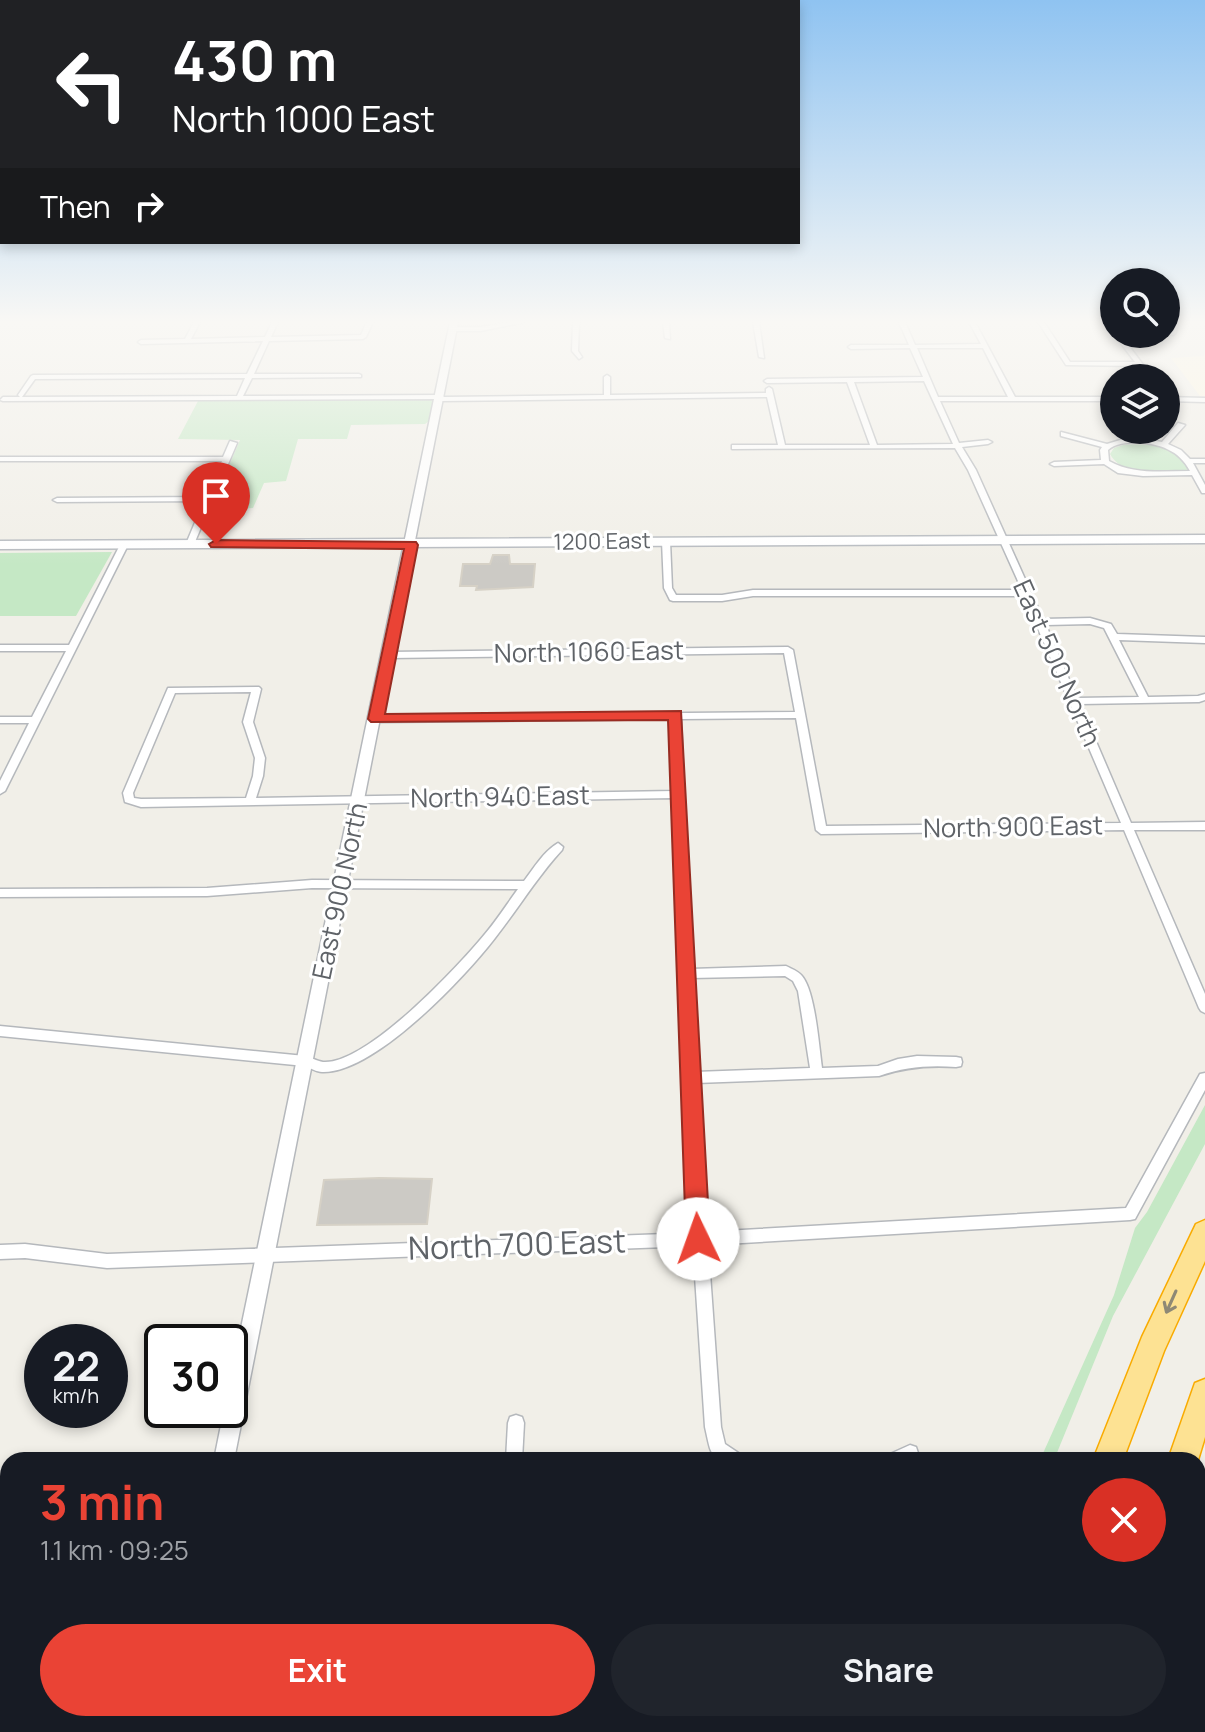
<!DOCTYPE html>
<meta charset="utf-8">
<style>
:root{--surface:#171b24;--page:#20242c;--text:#f1f3f6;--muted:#9ea1a6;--accent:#ea4335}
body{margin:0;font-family:Manrope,sans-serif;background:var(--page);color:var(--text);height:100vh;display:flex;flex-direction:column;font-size:30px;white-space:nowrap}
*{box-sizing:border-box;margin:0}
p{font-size:26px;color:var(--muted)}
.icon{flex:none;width:44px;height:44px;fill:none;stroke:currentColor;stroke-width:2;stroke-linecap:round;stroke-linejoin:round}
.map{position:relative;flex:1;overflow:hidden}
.panel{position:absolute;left:0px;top:1452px;width:1206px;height:280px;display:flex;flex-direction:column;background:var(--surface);border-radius:24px 24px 0 0;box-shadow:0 4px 12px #0003}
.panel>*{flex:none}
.guide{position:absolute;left:0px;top:0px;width:800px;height:244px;box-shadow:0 4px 12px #0003;background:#202124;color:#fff;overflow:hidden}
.fabs{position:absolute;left:1100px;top:268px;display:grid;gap:16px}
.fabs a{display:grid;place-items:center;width:80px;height:80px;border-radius:50%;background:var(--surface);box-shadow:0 4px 12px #0003;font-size:40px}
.speed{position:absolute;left:24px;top:1324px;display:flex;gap:16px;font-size:40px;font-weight:700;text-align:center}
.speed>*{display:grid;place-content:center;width:104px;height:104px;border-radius:50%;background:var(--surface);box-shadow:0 4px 12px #0003;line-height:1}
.speed small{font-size:20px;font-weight:400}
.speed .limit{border:4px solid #111;border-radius:12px;background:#fff;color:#111}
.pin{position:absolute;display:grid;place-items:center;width:68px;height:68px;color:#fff;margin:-82px -34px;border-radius:50% 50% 50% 0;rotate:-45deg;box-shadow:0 0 8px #0007}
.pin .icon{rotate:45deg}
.me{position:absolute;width:88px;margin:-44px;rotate:357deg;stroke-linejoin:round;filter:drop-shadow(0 0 6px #0008)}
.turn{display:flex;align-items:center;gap:28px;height:168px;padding:0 40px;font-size:36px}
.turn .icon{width:104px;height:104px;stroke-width:2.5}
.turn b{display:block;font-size:56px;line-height:68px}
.then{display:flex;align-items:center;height:76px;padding:0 40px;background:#0003;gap:16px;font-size:30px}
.round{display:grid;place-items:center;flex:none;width:84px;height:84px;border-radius:42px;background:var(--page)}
.overview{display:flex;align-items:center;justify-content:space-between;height:136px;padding:0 40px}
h1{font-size:48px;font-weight:700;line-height:60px;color:var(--accent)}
.button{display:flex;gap:16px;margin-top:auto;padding:16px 40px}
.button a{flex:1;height:92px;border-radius:48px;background:var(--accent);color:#fff;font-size:32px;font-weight:700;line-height:92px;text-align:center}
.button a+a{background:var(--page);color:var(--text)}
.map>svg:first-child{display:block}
.commercial{fill:#fef7e0}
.green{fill:#c5e8c5}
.building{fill:#cccac5;stroke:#d6d1c6;stroke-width:2}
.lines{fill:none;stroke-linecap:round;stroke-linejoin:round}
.minor-casing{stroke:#b5b8bc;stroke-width:3}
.tertiary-casing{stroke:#b5b8bc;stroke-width:3}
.secondary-casing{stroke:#b6babf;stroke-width:3}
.motorway-casing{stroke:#f9ab00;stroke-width:3}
.minor{fill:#fff;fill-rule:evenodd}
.tertiary{fill:#fff;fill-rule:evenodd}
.secondary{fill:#fff;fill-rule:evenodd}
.motorway{fill:#fde293;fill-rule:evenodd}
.oneway{stroke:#8e8975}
.route{fill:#ea4335;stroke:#982c22;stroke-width:2}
.labels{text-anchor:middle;stroke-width:6;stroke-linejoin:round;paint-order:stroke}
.far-street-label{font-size:22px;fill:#5f6368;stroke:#fff}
.street-label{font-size:26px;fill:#5f6368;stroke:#fff}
.near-street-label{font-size:32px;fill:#5f6368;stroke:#fff}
</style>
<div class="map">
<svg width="1205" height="1732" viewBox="0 0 1205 1732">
<rect width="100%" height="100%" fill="#f1efe8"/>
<path class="commercial" d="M1205,352V396H1200L1171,358L1204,356Z"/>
<g class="green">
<path d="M433,400L429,421L425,424L351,425L347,439H298L286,481L264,483L253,508L210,510L240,440L178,439L198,401Z"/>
<path d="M1123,445C1149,444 1175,443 1189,469L1184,471C1161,471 1123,478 1110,454L1114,448Z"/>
<path d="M112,552L76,616H0V553Z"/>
<path d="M1205,1105V1144L1113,1316L1054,1460H1040L1114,1295L1135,1228L1147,1212Z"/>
<path d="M1205,1529V1640L1198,1636V1552Z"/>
<path d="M610,1724H949L946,1732H610Z"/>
</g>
<g class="building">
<path d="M493,555H509L510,564H535L533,587L476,590L477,586H460L463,564H490Z"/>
<path d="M379,1178L432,1179L427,1224L317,1225L324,1180Z"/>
</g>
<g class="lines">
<defs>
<g id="minor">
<path d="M194,322H200L191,339L265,337L272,322H278L271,337L361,335L367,322H373L366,337L363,339L269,341L254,374H359L361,375V377L252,378L243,396L441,395L444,397L604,395V377L607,375L610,377V395L766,393V389L769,387L772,389L785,445H870L847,382L767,383L764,381L767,379L923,377L910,348L851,349L848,347L851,345H909L899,322H905L915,345L981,344L969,322H975L1015,397H1114V401H940L959,443L988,440L992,442L988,444L962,447L976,470L1043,619L1090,618L1111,624L1117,634L1205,637V643L1119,640L1148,697L1198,696L1205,694V700L1199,702L1080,704L1131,823L1205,822V830H1134L1205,994V1013L1201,1011L1199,1008L1124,830L821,834L816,830L796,718L681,719L691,969L786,966C792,969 798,971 802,976C815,991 819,1046 822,1068L878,1066L898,1059L917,1056L956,1057L961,1058L962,1062L961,1066L956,1067C928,1065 905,1067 879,1076L696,1083L707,1232L1126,1208L1200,1074L1205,1073V1090L1135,1219L1130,1220L708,1245L721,1427L725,1444L740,1454L742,1460C709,1460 712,1458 705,1427L693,1246L107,1268L25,1258L0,1259V1245L25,1244L107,1254L693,1233L683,1078L674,798L141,807L125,802L123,793L168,688L259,687L261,689L253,722L265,758L263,776L256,798L674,791L671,719L376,722L371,719L376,716L795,712L784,653L389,658L384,655L389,652L788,647L793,650L826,826L1121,823L1024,596H753L722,601H673L670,600L664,588L662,541L666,539L670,541L672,588L676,595H722L753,590H1022L968,470L955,448L732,449V445H778L767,397L440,401L437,399L3,401L0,400L3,397H20L18,395L31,376L33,375L247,374L263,341L141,344L138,342L141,340L185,339ZM917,348H983L1008,397H938ZM245,378L237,396L22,397L35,379ZM924,381L953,444L877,445L854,382ZM1090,624L1104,628L1139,697L1077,698L1046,625ZM251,692L243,722L255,758L253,776L246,798L141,799L134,798L133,793L175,693ZM785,976L793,981L798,991L810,1068L695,1072L691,978Z"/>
<path d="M510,322H525L481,331H453L450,329L453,327H481Z"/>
<path d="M573,322H579L578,351L582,357L579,359L572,351Z"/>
<path d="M663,322H669L670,339L665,338Z"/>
<path d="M753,322H759L764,358L759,357Z"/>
<path d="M1038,322H1044L1070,362H1135L1114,334H1120L1153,378H1147L1138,366L1066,365Z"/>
<path d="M1172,322H1178L1176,333L1173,335L1164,334H1166V331H1170Z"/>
<path d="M1166,397L1205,398V402L1166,401Z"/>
<path d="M1109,419H1114V426L1109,421Z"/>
<path d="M1178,423L1185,425L1168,444L1181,450L1190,459H1205V463H1193L1205,485V493H1202L1192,475L1143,476L1118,473L1104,464L1054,466L1050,464L1054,462L1101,460L1100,450L1102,447L1061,436V432L1107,444L1127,438H1137L1162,442ZM1137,442C1160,444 1179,450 1190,471C1162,471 1134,475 1109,461L1108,450C1115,443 1127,443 1137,442Z"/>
<path d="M230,441L237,443L194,544L190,546L186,544L204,501L57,502L53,500L57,498L206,497L222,461H0V457H223Z"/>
<path d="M121,543H127L128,545L5,791L0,794V781L29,723H0V717H32L66,651H0V645H69Z"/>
<path d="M558,843L563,847L562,850C537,877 518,909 495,938C465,977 374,1074 322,1072C317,1072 310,1068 305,1066L0,1036V1026L305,1056C310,1057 317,1061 323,1062C366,1065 458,967 485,934C497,920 507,904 518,889L312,888L207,896L0,897V889L207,888L312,880L524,881C534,868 544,851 558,843Z"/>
<path d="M516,1415L522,1417L524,1423L522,1460H506L508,1423L510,1417Z"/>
<path d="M910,1445L916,1447L918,1453L916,1459L888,1460L890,1454Z"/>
</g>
<g id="tertiary">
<path d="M450,322H458L234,1460H214L224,1410H230V1381Z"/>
<path d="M0,1524L8,1525V1547L0,1546Z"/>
<path d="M1198,1645L1205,1647V1669L1198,1667Z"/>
<path d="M158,1724H182L181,1732H157Z"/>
</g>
<path id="secondary" d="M1205,535V543L0,549V541Z"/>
<g id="motorway">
<path d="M1205,1220V1261L1164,1351L1123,1460H1093L1142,1337L1196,1224Z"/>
<path d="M1205,1379V1437L1198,1460H1168L1195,1383Z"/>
<path d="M989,1724H1023L1020,1732H986Z"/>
<path d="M1079,1724H1113L1110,1732H1076Z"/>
</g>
</defs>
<use href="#minor" class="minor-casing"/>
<use href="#tertiary" class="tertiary-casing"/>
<use href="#secondary" class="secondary-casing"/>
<use href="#motorway" class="motorway-casing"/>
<use href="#minor" class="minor"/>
<use href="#tertiary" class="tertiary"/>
<use href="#secondary" class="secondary"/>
<use href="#motorway" class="motorway"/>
</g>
<defs><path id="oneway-shaft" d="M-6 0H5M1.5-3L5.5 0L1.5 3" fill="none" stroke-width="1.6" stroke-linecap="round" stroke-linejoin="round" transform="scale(2)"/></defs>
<use class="oneway" href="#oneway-shaft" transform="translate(1171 1302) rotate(114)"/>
<linearGradient id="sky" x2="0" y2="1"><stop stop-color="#8fc3f1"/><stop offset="0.57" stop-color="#f9f8f5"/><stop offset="1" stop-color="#f9f8f5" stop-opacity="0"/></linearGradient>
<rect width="1205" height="565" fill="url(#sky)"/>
<path class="route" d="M216,540L416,542L418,545L385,714L681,711L710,1239L706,1247L698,1250L689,1247L686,1239L668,720L371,722L368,719L404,549L211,547L209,544Z"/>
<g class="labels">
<g class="far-street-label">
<text transform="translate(602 541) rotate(-1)" y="8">1200 East</text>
</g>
<g class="street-label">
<text transform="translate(589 652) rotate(-1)" y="9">North 1060 East</text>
<text transform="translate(1057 663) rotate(66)" y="9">East 500 North</text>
<text transform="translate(500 797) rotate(-1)" y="9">North 940 East</text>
<text transform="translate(1013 827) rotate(-1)" y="9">North 900 East</text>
<text transform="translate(340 891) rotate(-78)" y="9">East 900 North</text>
</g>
<g class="near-street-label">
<text transform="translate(517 1245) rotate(-2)" y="11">North 700 East</text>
</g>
</g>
</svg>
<div class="fabs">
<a><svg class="icon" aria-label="search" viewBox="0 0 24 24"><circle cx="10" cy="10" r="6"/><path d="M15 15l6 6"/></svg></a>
<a><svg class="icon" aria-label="layers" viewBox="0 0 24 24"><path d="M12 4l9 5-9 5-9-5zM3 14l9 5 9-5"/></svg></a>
</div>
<div class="speed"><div>22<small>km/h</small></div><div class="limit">30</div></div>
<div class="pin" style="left:216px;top:544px;background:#d93025"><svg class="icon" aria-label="arrive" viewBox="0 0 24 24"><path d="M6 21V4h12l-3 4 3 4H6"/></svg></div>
<svg class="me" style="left:698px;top:1239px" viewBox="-20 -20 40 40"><circle r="19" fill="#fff"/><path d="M0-13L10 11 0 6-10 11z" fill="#ea4335"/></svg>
<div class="guide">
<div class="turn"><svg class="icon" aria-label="left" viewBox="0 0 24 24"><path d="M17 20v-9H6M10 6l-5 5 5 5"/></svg><div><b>430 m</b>North 1000 East</div></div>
<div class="then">Then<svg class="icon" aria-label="right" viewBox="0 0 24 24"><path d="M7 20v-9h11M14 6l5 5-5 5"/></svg></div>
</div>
<section class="panel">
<div class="overview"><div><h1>3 min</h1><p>1.1 km · 09:25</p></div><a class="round" style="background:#d93025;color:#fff"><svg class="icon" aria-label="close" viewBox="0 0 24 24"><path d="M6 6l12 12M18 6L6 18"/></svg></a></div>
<div class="button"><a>Exit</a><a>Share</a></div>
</section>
</div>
